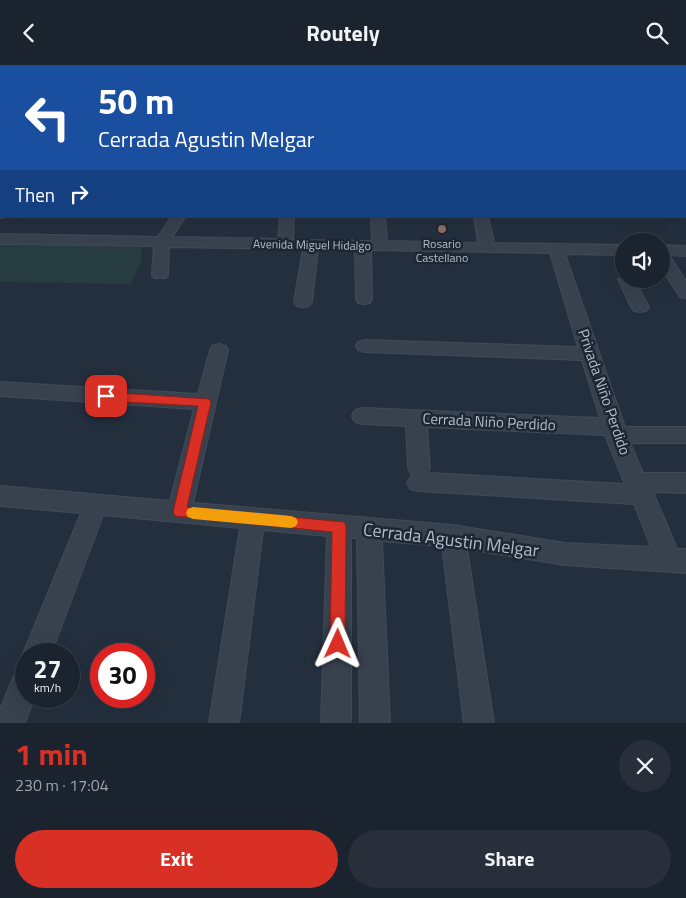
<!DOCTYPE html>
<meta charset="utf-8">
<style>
:root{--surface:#1b232e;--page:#282f3a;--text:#f1f3f6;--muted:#a0a4aa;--line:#39404a;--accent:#d93025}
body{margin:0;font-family:"Titillium Web",sans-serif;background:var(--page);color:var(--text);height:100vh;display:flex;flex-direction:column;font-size:19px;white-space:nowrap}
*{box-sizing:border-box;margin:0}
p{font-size:16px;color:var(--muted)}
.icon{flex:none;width:28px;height:28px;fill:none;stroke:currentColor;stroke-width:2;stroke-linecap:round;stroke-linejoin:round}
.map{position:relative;height:658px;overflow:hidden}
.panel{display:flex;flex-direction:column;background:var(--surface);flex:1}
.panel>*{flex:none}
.top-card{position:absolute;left:0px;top:0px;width:686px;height:152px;box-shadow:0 5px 20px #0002,0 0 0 1px var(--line);background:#1a4fa0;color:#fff;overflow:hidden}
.fabs{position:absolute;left:615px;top:168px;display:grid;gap:10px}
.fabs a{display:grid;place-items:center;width:55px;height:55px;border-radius:50%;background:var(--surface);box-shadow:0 5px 20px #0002,0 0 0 1px var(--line);font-size:25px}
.speed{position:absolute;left:15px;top:578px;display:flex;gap:10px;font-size:25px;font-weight:700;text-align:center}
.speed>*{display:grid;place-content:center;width:65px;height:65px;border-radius:50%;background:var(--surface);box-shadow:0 5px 20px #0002,0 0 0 1px var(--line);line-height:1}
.speed small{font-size:12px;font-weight:400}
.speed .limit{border:8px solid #d22;background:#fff;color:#111}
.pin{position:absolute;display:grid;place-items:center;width:42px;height:42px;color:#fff;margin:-21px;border-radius:10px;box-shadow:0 2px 8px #0006}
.me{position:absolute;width:55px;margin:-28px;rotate:1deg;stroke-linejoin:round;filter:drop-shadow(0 0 4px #0008)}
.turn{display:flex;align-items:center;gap:18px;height:105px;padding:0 15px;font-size:22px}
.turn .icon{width:65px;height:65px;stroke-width:2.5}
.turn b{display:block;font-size:35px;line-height:42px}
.then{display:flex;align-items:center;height:48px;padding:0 15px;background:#0003;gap:10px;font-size:19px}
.round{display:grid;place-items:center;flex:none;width:52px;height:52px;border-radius:26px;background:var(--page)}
.summary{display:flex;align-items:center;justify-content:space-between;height:85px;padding:0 15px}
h1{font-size:30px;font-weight:700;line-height:38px;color:var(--accent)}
.cta{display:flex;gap:10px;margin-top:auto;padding:10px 15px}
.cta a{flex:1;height:58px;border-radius:30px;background:var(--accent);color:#fff;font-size:20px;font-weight:700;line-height:58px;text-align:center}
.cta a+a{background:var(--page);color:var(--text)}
header{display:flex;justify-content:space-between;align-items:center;height:65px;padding:0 15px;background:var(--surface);font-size:22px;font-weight:700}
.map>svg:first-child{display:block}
.green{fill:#263c3f}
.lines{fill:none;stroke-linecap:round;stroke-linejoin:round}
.minor-casing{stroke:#414a57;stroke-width:2}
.major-casing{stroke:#414a57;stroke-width:28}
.minor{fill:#38414e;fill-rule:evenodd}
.major{stroke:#56606e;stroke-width:25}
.route{fill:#d93025;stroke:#8d1f18}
.slow{fill:#f59e0b}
.education-dot{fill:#8d6e63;stroke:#1d2633;stroke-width:2}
.labels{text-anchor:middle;stroke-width:5;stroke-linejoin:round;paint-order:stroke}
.far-poi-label{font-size:12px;fill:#b4bcc9;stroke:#1d2633}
.far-street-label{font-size:12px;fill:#b4bcc9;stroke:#1d2633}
.street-label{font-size:15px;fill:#b4bcc9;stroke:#1d2633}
.near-street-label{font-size:18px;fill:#b4bcc9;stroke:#1d2633}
</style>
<header><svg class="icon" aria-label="back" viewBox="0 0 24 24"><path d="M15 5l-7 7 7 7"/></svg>Routely<svg class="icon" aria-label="search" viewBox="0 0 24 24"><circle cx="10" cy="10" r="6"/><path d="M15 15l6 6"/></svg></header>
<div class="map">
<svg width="686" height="658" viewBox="0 0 686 658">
<rect width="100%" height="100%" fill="#242f3e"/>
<path class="green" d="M0,180L142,182L141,197L131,219L0,217Z"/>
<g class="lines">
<defs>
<g id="minor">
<path d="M218,0H269L217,1Z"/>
<rect x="371" y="0" width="10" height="1"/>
<path d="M538,0H548L549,1H539Z"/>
<path d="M685,17H686L685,24Z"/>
<rect x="685" y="61" width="1" height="6"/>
<rect x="0" y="81" width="1" height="8"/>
<rect x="685" y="117" width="1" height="9"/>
<path d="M172,151H186L172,172L278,174L280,151H294L293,175L372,176L371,151H385L387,176L478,178L474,151H488L494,178L624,180V190L565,189L625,362H686V378H630L643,408H686V428L653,427L677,484H686V508L565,500L467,484L494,658H464L442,481L382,476L390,658H360L357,473H351V658H321L327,471L263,465L239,658H209L240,463L103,450L51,589H26V597L23,589L81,448L0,441V421L170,436L194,344L0,331V317L198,329L210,285L212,281L219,279L226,281L228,285L193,438L453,460L565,478L651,482L634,439L418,426L410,424L407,417L412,410L408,403L406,361L362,359L355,357L352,351L355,345L362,343L600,353L582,295L365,287L358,285L356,281L358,277L365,275L578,282L550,188L371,185L372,234L370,238L364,239L358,238L356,234L355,185L318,184L312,237L309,241L303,242L297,241L294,237L303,184L169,182L168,210L166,213H154L152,210L154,181L0,179V169L158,172ZM427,362L605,370L625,419L428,408L430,403Z"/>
<path d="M661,180L686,181V191L669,190L686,216V233L680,232L661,203Z"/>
<path d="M624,210V214H634L649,242L646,246L640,247L634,246L631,242L618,214Z"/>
<path d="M26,602V631H35L25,658H0V645L16,606Z"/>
</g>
<g id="major">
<path d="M97,1L98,0"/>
<path d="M0,108L1,107"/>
<path d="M0,140L1,138"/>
</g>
</defs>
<use href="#minor" class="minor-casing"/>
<use href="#major" class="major-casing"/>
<use href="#minor" class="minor"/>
<use href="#major" class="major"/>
</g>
<path class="route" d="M106,327L209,334L211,337L187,442L344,457L346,461L345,579L343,585L338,587L332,585L330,579L332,467L175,451L173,447L198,341L106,336L101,331Z"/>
<path class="slow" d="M193,442L291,451L296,453L298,457L296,461L291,463L193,454L188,452L186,448L188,444Z"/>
<circle class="education-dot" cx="442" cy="164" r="5"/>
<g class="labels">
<g class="far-poi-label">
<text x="442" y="183">Rosario<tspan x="442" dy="14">Castellano</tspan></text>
</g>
<g class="far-street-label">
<text transform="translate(312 180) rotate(1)" y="4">Avenida Miguel Hidalgo</text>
</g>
<g class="street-label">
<text transform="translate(604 327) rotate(71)" y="5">Privada Niño Perdido</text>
<text transform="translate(489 357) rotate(3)" y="5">Cerrada Niño Perdido</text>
</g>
<g class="near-street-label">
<text transform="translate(451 475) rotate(7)" y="6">Cerrada Agustin Melgar</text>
</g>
</g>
</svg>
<div class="fabs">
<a><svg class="icon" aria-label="sound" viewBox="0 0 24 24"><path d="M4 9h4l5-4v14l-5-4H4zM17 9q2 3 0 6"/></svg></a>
</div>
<div class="speed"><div>27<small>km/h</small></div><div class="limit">30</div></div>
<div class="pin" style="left:106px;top:331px;background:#d93025"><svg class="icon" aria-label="arrive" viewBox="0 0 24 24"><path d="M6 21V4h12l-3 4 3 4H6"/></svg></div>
<svg class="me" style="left:338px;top:579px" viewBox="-20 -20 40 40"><path d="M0-17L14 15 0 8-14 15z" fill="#d93025" stroke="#fff" stroke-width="4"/></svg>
<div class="top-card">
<div class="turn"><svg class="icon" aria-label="left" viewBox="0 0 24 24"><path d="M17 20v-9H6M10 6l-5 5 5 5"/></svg><div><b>50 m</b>Cerrada Agustin Melgar</div></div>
<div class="then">Then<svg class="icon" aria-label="right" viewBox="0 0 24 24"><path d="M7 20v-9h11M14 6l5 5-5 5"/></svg></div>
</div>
</div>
<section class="panel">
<div class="summary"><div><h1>1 min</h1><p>230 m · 17:04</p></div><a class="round"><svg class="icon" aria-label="close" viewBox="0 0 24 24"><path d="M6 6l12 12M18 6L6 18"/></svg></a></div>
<div class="cta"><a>Exit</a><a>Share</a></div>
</section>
